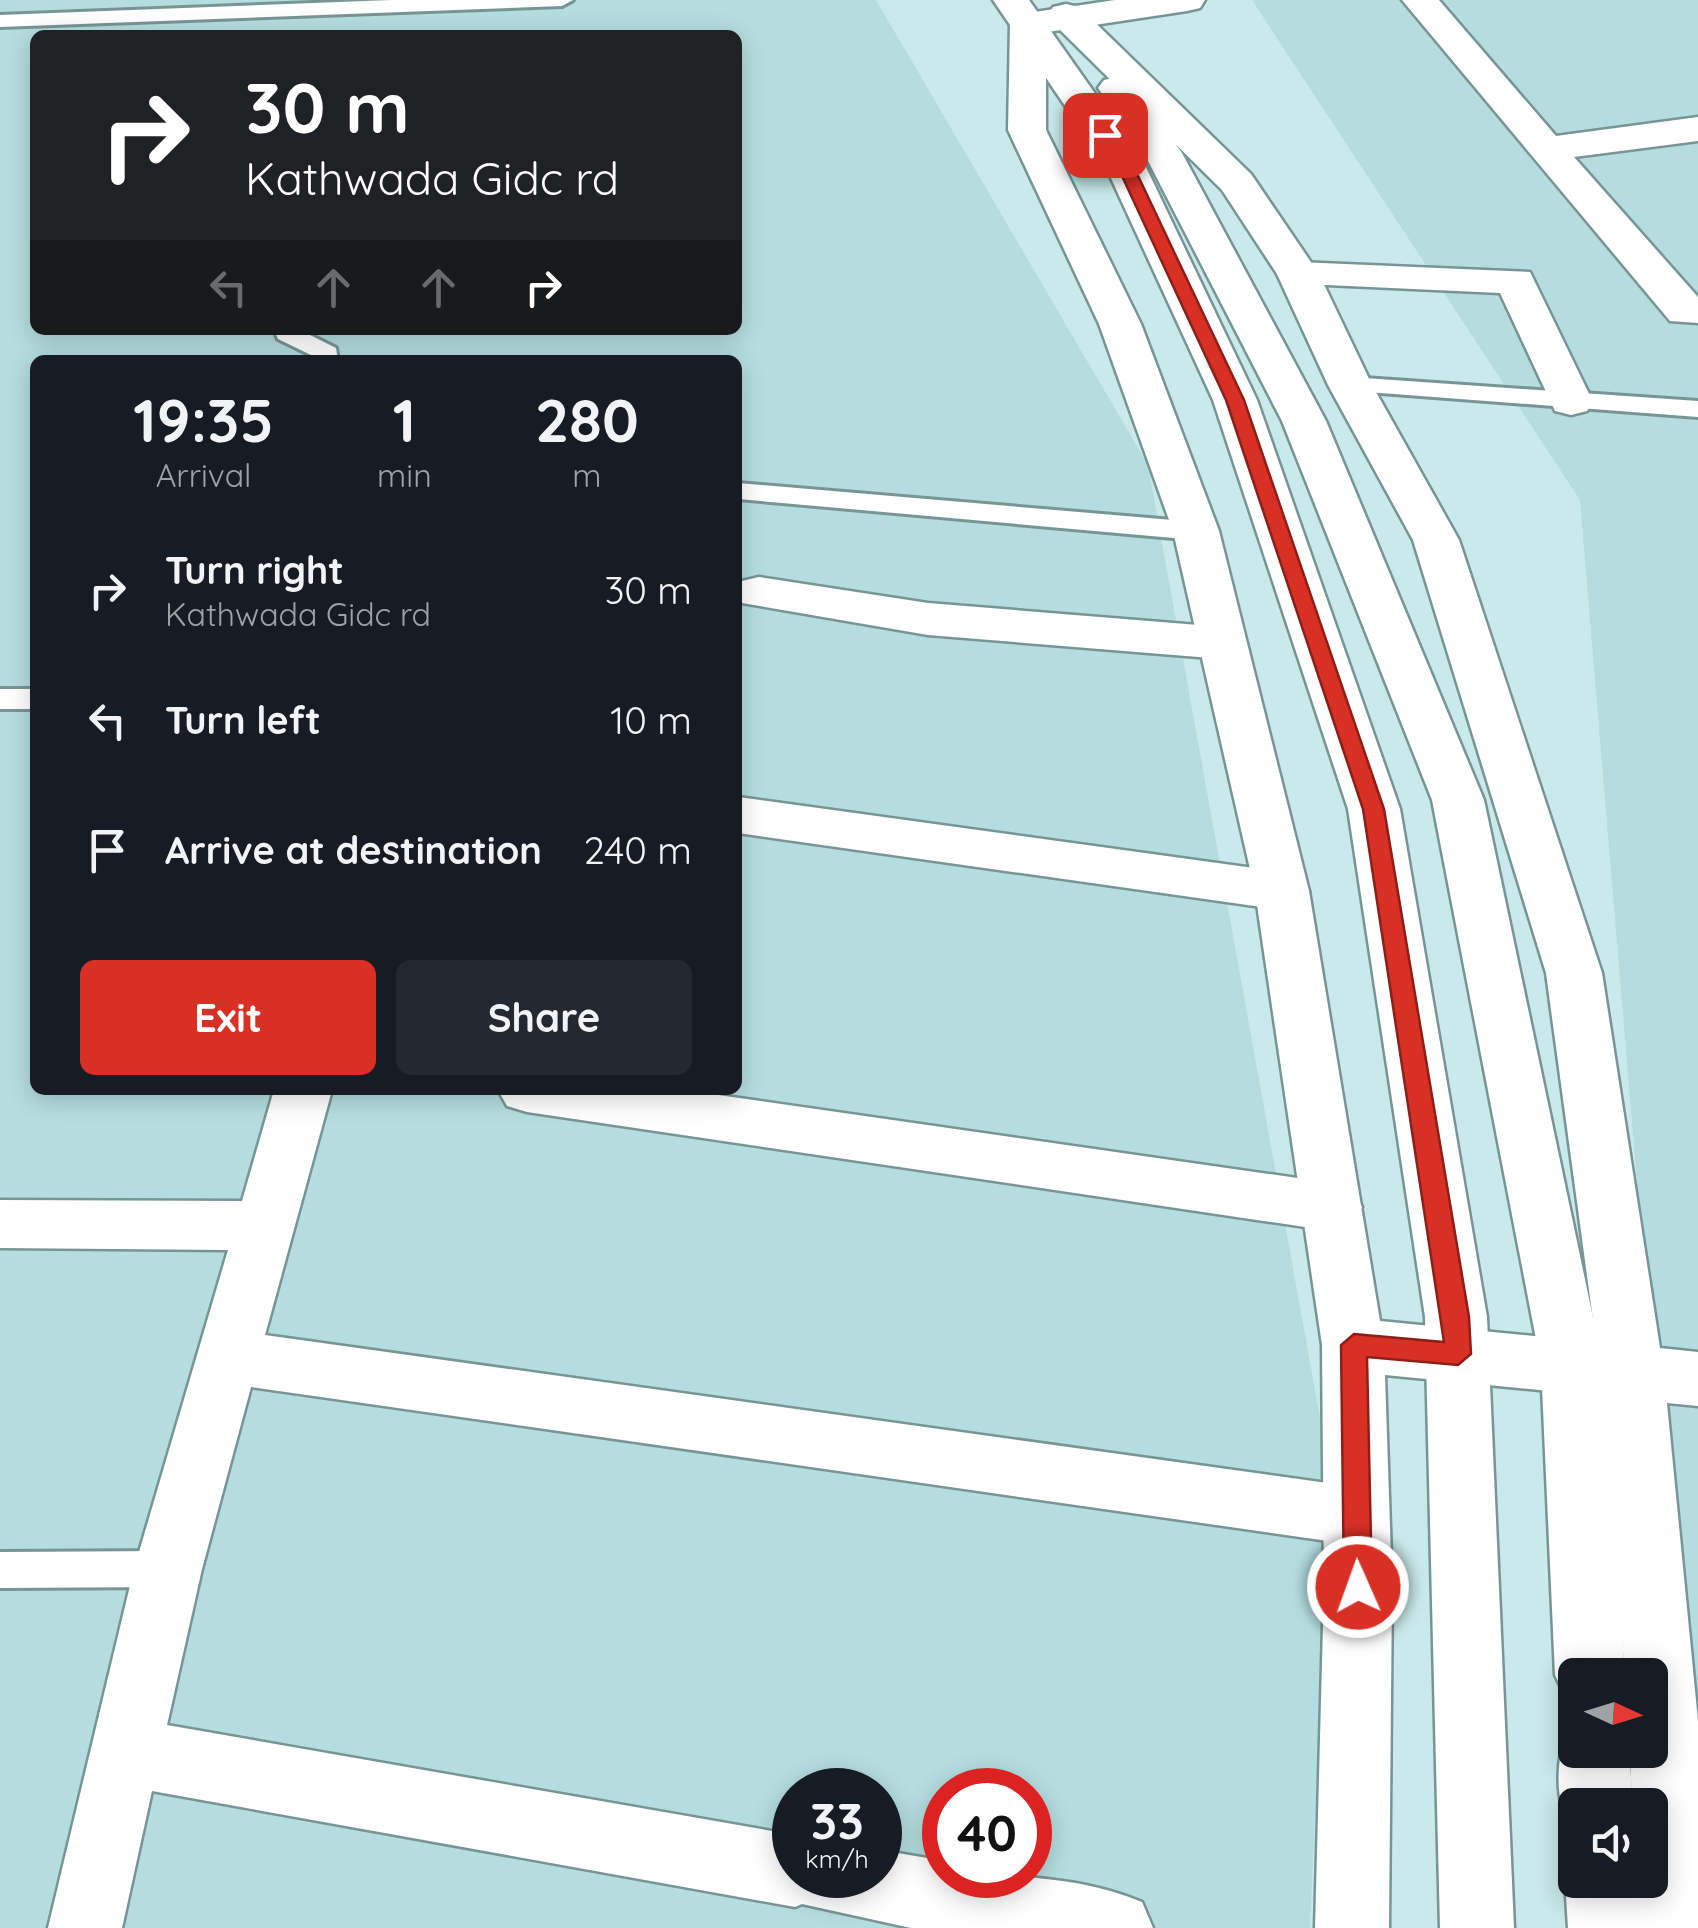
<!DOCTYPE html>
<style>
:root{--surface:#171b24;--page:#242831;--text:#f1f3f6;--muted:#9ea1a6;--accent:#d93025}
body{margin:0;font-family:Quicksand,sans-serif;background:var(--page);color:var(--text);height:100vh;display:flex;flex-direction:column;font-size:38px;white-space:nowrap}
*{box-sizing:border-box;margin:0}
p{font-size:32px;color:var(--muted)}
.icon{flex:none;width:55px;height:55px;fill:none;stroke:currentColor;stroke-width:2;stroke-linecap:round;stroke-linejoin:round}
.map{position:relative;flex:1;overflow:hidden}
.sheet{position:absolute;left:30px;top:355px;width:712px;height:740px;display:flex;flex-direction:column;background:var(--surface);border-radius:15px;box-shadow:0 5px 25px #0003}
.sheet>*{flex:none}
.guide{position:absolute;left:30px;top:30px;width:712px;height:305px;border-radius:15px;box-shadow:0 5px 25px #0003;background:#202124;color:#fff;overflow:hidden}
.needle{width:65px;rotate:94deg}
.controls{position:absolute;left:1558px;top:1658px;display:grid;gap:20px}
.controls a{display:grid;place-items:center;width:110px;height:110px;border-radius:15px;background:var(--surface);box-shadow:0 5px 25px #0003;font-size:50px}
.speed{position:absolute;left:772px;top:1768px;display:flex;gap:20px;font-size:50px;font-weight:700;text-align:center}
.speed>*{display:grid;place-content:center;width:130px;height:130px;border-radius:50%;background:var(--surface);box-shadow:0 5px 25px #0003;line-height:1}
.speed small{font-size:25px;font-weight:400}
.speed .limit{border:15px solid #d22;background:#fff;color:#111}
.pin{position:absolute;display:grid;place-items:center;width:85px;height:85px;color:#fff;margin:-42px;border-radius:20px;box-shadow:0 5px 15px #0006}
.me{position:absolute;width:110px;margin:-55px;rotate:358deg;stroke-linejoin:round;filter:drop-shadow(0 0 8px #0008)}
.turn{display:flex;align-items:center;gap:35px;height:210px;padding:0 50px;font-size:45px}
.turn .icon{width:130px;height:130px;stroke-width:2.5}
.turn b{display:block;font-size:70px;line-height:85px}
.lanes{display:flex;align-items:center;height:95px;padding:0 50px;background:#0003;justify-content:center;gap:50px;direction:ltr}
.lanes .off{opacity:.35}
.eta{display:flex;justify-content:space-evenly;align-items:center;height:170px;text-align:center}
.eta b{font-size:60px;font-weight:700;line-height:70px}
.action{display:flex;gap:20px;margin-top:auto;padding:20px 50px}
.action a{flex:1;height:115px;border-radius:15px;background:var(--accent);color:#fff;font-size:40px;font-weight:700;line-height:115px;text-align:center}
.action a+a{background:var(--page);color:var(--text)}
ul{padding:0;list-style:none}
li{display:flex;align-items:center;gap:30px;height:130px;padding:0 50px}
li div{flex:1}
li b{display:block;font-size:38px}
li em{font-style:normal}
.map>svg:first-child{display:block}
.built{fill:#b5dddf;fill-rule:evenodd}
.lines{fill:none;stroke-linecap:round;stroke-linejoin:round}
.lane-casing{stroke:#789596;stroke-width:6}
.street-casing{stroke:#789596;stroke-width:5}
.secondary-casing{stroke:#789596;stroke-width:5}
.highway-casing{stroke:#789596;stroke-width:5}
.lane{fill:#fff;fill-rule:evenodd}
.street{fill:#fff;fill-rule:evenodd}
.secondary{fill:#fff;fill-rule:evenodd}
.highway{fill:#fff;fill-rule:evenodd}
.route{fill:#d93025;stroke:#8d1f18;stroke-width:2.5}
</style>
<div class="map">
<svg width="1698" height="1928" viewBox="0 0 1698 1928">
<rect width="100%" height="100%" fill="#cae9ea"/>
<g class="built">
<path d="M0,0H876L1148,465L1330,1473L1310,1928H0ZM35,35H738V330H35ZM35,360H738V1090H35ZM795,1790H880V1875H795ZM945,1790H1030V1875H945Z"/>
<path d="M1252,0H1698V1912L1580,500Z"/>
</g>
<g class="lines">
<defs>
<g id="lane">
<path d="M391,0H573L562,6L0,27V15Z"/>
<path d="M274,330H300L336,348L338,360H312L313,356L278,339Z"/>
<path d="M1350,377L1698,401V417L1341,390L1337,385L1341,380Z"/>
<path d="M738,483L1196,522L1210,531L1196,540L738,499Z"/>
<rect x="0" y="689" width="35" height="20"/>
<path d="M168,1551L182,1556L188,1569L182,1582L168,1587L0,1588V1552Z"/>
</g>
<g id="street">
<path d="M1115,0H1205L1200,8L1187,11L1028,35L1015,32L1010,24L1015,16L1028,13Z"/>
<path d="M1402,0H1439L1556,136L1698,117V141L1574,157L1698,297V323L1670,321Z"/>
<path d="M1298,262L1530,272L1593,402L1587,411L1571,415L1555,411L1500,293L1283,283L1277,274L1283,265Z"/>
<path d="M759,577L928,603L1223,627L1240,632L1247,643L1240,654L1223,659L928,635L742,603L738,596L742,581Z"/>
<path d="M738,797L1282,872L1301,877L1309,891L1301,905L1282,910L738,833Z"/>
<path d="M274,1090H332L265,1335L1356,1487L1379,1495L1389,1516L1379,1537L1356,1545L251,1387L202,1569L167,1725L795,1835V1875H880V1850L945,1861V1875C1012,1875 1080,1876 1142,1902L1153,1928H911L802,1904L795,1907L152,1791L122,1928H48L134,1569L228,1250L0,1248V1200L242,1201Z"/>
<path d="M498,1090H683L1332,1183L1353,1190L1362,1207L1353,1224L1332,1231L527,1112L507,1106Z"/>
</g>
<path id="secondary" d="M1066,4L1079,7L1251,174L1319,274L1372,385L1459,540L1602,973L1660,1348L1698,1352V1406L1667,1403L1698,1721V1928H1639L1636,1880H1650V1805H1632L1630,1750H1650V1675H1625L1602,1396L1385,1375L1392,1587L1389,1928H1315L1324,1587L1322,1345L1255,891L1173,531L1099,324L1008,130L1010,24L1015,16H1041L1046,24V130L1141,324L1219,531L1309,891L1380,1321L1596,1342L1546,973L1413,540L1328,385L1277,274L1222,190L1053,23L1048,15L1053,7Z"/>
<g id="highway">
<path d="M993,0H1029L1144,163L1257,400L1400,809L1487,1317L1514,1928H1440L1425,1317L1348,809L1213,400L1104,163Z"/>
<path d="M1117,77L1130,80L1182,153L1326,421L1484,800L1603,1365L1625,1675H1575V1701L1566,1698L1555,1675L1541,1365L1432,800L1282,421L1144,153L1098,88L1104,80Z"/>
<path d="M1575,1724V1750H1629L1633,1805H1575V1831C1552,1805 1556,1756 1569,1726Z"/>
<path d="M1575,1857V1880H1639L1642,1928H1568L1565,1880Z"/>
</g>
</defs>
<use href="#lane" class="lane-casing"/>
<use href="#street" class="street-casing"/>
<use href="#secondary" class="secondary-casing"/>
<use href="#highway" class="highway-casing"/>
<use href="#lane" class="lane"/>
<use href="#street" class="street"/>
<use href="#secondary" class="secondary"/>
<use href="#highway" class="highway"/>
</g>
<path class="route" d="M1099,132H1111L1132,163L1244,400L1384,809L1469,1317L1471,1354L1458,1365L1367,1357L1372,1587L1368,1596L1358,1599L1348,1596L1344,1587L1341,1345L1354,1334L1444,1342L1363,809L1226,400L1116,163L1097,135Z"/>
</svg>
<div class="controls">
<a><svg class="needle" viewBox="-14 -14 28 28"><path d="M0-13l5 13h-10z" fill="#e53935"/><path d="M0 13l5-13h-10z" fill="#9ea1a6"/></svg></a>
<a><svg class="icon" aria-label="sound" viewBox="0 0 24 24"><path d="M4 9h4l5-4v14l-5-4H4zM17 9q2 3 0 6"/></svg></a>
</div>
<div class="speed"><div>33<small>km/h</small></div><div class="limit">40</div></div>
<div class="pin" style="left:1105px;top:135px;background:#d93025"><svg class="icon" aria-label="arrive" viewBox="0 0 24 24"><path d="M6 21V4h12l-3 4 3 4H6"/></svg></div>
<svg class="me" style="left:1358px;top:1587px" viewBox="-20 -20 40 40"><circle r="17" fill="#d93025" stroke="#fff" stroke-width="3"/><path d="M0-11L8 9 0 5-8 9z" fill="#fff"/></svg>
<div class="guide">
<div class="turn"><svg class="icon" aria-label="right" viewBox="0 0 24 24"><path d="M7 20v-9h11M14 6l5 5-5 5"/></svg><div><b>30 m</b>Kathwada Gidc rd</div></div>
<div class="lanes"><svg class="icon off" aria-label="left" viewBox="0 0 24 24"><path d="M17 20v-9H6M10 6l-5 5 5 5"/></svg><svg class="icon off" aria-label="ahead" viewBox="0 0 24 24"><path d="M12 20V5M6 11l6-6 6 6"/></svg><svg class="icon off" aria-label="ahead" viewBox="0 0 24 24"><path d="M12 20V5M6 11l6-6 6 6"/></svg><svg class="icon" aria-label="right" viewBox="0 0 24 24"><path d="M7 20v-9h11M14 6l5 5-5 5"/></svg></div>
</div>
<section class="sheet">
<div class="eta">
<div><b>19:35</b><p>Arrival</p></div>
<div><b>1</b><p>min</p></div>
<div><b>280</b><p>m</p></div>
</div>
<ul>
<li><svg class="icon" aria-label="right" viewBox="0 0 24 24"><path d="M7 20v-9h11M14 6l5 5-5 5"/></svg><div><b>Turn right</b><p>Kathwada Gidc rd</p></div><em>30 m</em></li>
<li><svg class="icon" aria-label="left" viewBox="0 0 24 24"><path d="M17 20v-9H6M10 6l-5 5 5 5"/></svg><div><b>Turn left</b></div><em>10 m</em></li>
<li><svg class="icon" aria-label="arrive" viewBox="0 0 24 24"><path d="M6 21V4h12l-3 4 3 4H6"/></svg><div><b>Arrive at destination</b></div><em>240 m</em></li>
</ul>
<div class="action"><a>Exit</a><a>Share</a></div>
</section>
</div>
